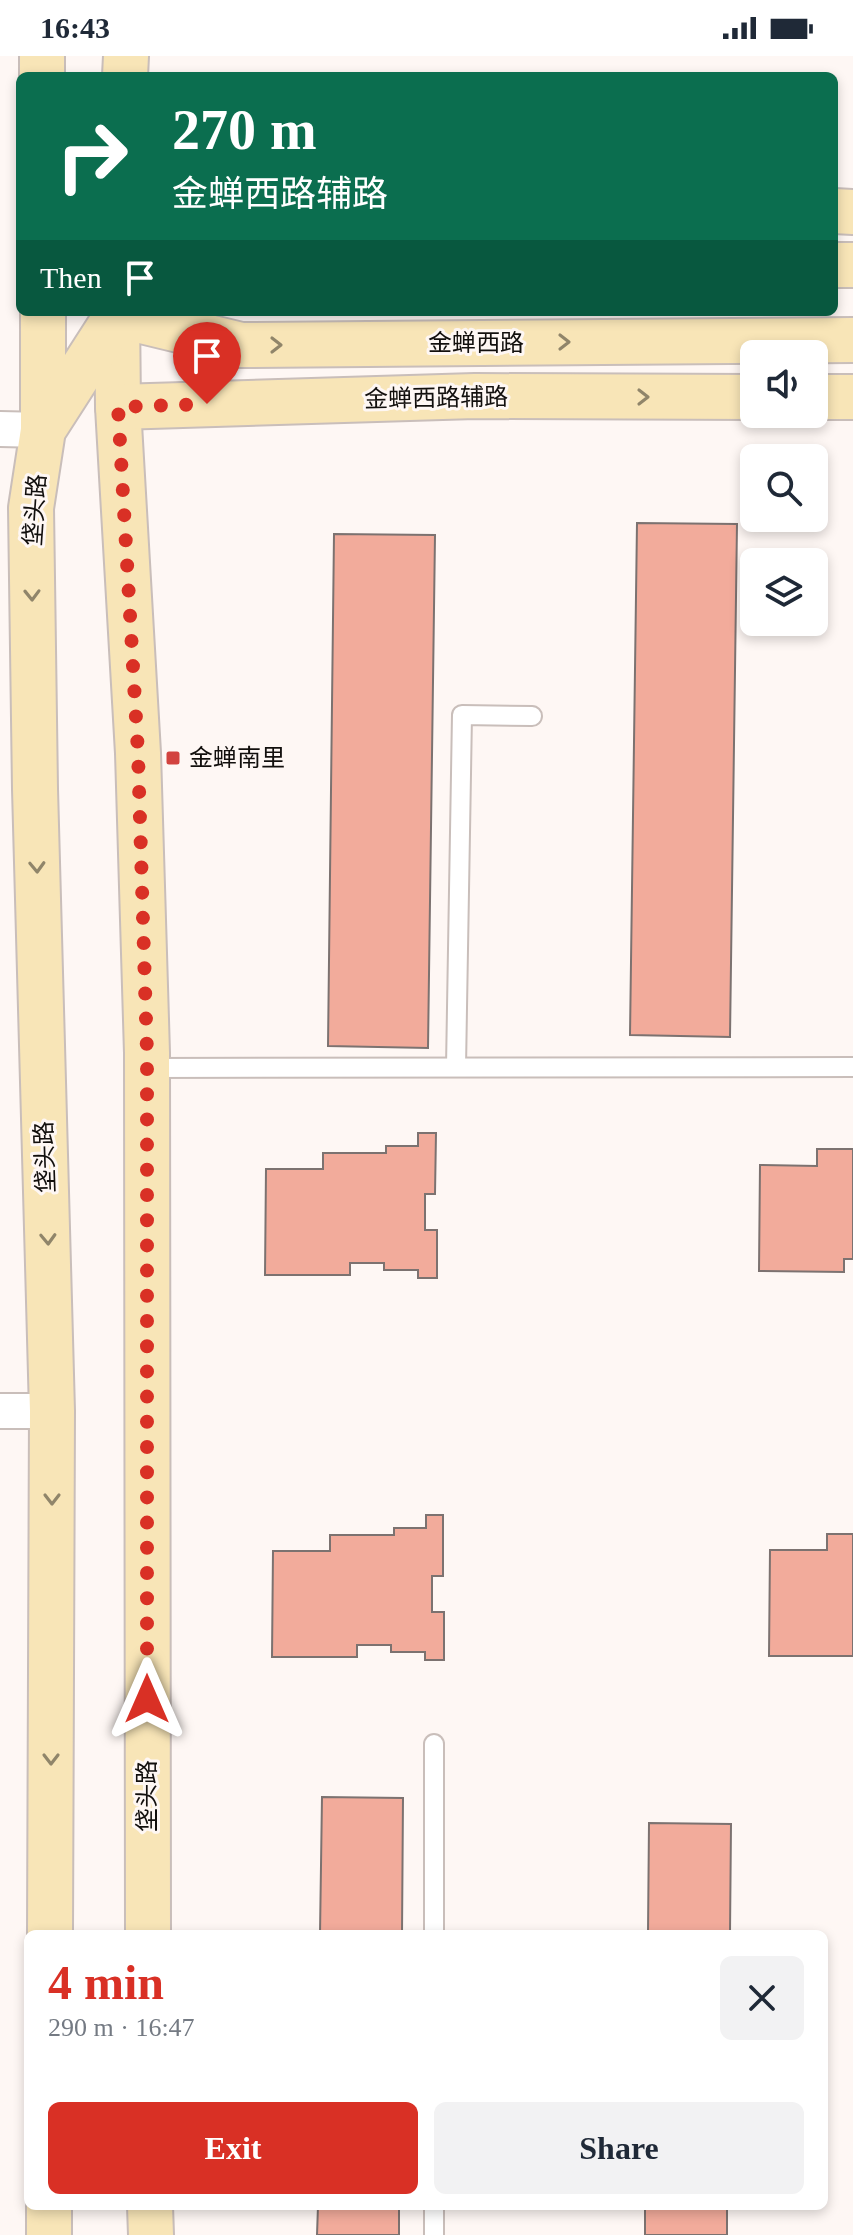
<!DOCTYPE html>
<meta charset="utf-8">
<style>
:root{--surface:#fff;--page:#f2f2f3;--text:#1f2937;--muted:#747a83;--accent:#d93025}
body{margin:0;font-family:"Times New Roman","Noto Sans SC",serif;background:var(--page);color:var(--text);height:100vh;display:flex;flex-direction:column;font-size:30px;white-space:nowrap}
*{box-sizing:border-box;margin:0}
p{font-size:26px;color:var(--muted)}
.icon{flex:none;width:44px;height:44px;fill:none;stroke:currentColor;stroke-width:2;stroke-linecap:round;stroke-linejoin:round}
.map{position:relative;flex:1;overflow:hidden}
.details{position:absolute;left:24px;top:1874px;width:804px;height:280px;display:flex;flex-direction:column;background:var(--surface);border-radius:12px;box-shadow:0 4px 12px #0003}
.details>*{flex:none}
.banner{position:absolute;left:16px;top:16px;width:822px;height:244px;border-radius:12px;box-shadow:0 4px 12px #0003;background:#0b6e4f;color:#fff;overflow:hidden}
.buttons{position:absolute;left:740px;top:284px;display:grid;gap:16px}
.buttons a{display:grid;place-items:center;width:88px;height:88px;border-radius:12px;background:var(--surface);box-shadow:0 4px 12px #0003;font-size:40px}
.pin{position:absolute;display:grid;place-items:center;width:68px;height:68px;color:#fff;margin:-82px -34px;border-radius:50% 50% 50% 0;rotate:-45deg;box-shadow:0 0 8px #0007}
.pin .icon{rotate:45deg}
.me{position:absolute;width:88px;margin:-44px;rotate:0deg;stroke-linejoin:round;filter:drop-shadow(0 0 6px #0008)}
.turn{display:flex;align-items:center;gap:28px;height:168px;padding:0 24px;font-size:36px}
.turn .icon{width:104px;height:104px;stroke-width:2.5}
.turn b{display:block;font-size:56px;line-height:68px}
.then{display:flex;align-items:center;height:76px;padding:0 24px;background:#0003;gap:16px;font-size:30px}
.round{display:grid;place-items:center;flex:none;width:84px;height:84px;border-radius:12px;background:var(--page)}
.head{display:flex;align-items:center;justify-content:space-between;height:136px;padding:0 24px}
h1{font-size:48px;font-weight:700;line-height:60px;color:var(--accent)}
.button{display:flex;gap:16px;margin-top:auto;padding:16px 24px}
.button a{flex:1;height:92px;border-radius:12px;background:var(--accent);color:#fff;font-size:32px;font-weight:700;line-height:92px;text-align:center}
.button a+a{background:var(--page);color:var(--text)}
.status{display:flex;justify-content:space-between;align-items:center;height:56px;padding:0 40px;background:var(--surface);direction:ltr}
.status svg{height:22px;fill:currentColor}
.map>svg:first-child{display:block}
.building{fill:#f2ab9b;stroke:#7c7270;stroke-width:2}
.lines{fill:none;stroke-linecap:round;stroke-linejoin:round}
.lane-casing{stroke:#c9beba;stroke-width:22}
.street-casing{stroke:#c9beba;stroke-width:38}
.secondary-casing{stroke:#c9beba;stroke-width:48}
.lane{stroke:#fff;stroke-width:18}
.street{stroke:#fff;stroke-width:34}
.secondary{stroke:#f8e5b7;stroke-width:44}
.oneway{stroke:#90856a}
.route{stroke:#d93025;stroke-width:14;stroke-dasharray:0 25.2}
.poi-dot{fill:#d2433f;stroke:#fef7f4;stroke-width:3}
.labels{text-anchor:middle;stroke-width:6;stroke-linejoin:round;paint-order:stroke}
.street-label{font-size:24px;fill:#120f0d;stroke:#fef7f4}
.poi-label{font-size:24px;fill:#120f0d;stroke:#fef7f4;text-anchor:start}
</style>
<div class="status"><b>16:43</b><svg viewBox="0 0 49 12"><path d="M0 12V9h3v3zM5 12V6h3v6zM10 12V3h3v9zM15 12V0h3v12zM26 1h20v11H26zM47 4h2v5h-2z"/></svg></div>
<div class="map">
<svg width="853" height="2179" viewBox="0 0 853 2179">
<rect width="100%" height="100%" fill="#fef7f4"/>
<g class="building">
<path d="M637,467L737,468L730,981L630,979Z"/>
<path d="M334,478L435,479L428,992L328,990Z"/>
<path d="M418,1077H436L435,1138H425V1174H437V1222H418V1214H384V1207H350V1219H265L266,1113H323V1097H386V1090H418Z"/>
<path d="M817,1093H853V1203H844V1216L759,1215L760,1109L817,1110Z"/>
<path d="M426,1459H443V1520H432V1556H444V1604H425V1596H391V1589H357V1601H272L273,1495H330V1479H394V1472H426Z"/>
<path d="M827,1478H853V1600H769L770,1494H827Z"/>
<path d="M322,1741L403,1742L402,1878H320Z"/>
<path d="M649,1767L731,1768L730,1878H648Z"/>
<path d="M318,2150H399V2179H317Z"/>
<rect x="645" y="2150" width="82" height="29"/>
</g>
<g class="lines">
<defs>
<g id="lane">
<path d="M456,1011L462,659L532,660"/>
<path d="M147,1012L853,1011"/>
<path d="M434,1688V1878"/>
<path d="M434,2150V2179"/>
</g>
<g id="street">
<path d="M0,373L43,374"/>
<path d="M0,1355H52"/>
</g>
<g id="secondary">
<path d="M42,0V20"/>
<path d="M125,20L126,0"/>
<path d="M834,155L853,156"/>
<path d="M834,209H853"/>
<path d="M43,256V374"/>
<path d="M117,256L118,351L138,697L147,997L148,1878"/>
<path d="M117,259L241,289L853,284"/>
<path d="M814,341H853"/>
<path d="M118,351L475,340L754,341"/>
<path d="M50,1878L52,1355L35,733L31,452L43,374L117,259"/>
<path d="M150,2150L151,2179"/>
<path d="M49,2179V2150"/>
</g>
</defs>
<use href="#lane" class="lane-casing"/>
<use href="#street" class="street-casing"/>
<use href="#secondary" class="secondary-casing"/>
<use href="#lane" class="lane"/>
<use href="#street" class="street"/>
<use href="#secondary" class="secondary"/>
</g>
<defs><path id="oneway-chevron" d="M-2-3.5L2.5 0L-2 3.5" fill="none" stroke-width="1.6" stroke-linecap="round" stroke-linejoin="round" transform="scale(2)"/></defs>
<g class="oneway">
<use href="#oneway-chevron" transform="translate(564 286)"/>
<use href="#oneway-chevron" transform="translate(276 289)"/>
<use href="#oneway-chevron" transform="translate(643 341)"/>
<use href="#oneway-chevron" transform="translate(32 539) rotate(89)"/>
<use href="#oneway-chevron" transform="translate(37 811) rotate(88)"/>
<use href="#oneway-chevron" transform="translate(48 1183) rotate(88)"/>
<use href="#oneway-chevron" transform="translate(52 1443) rotate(90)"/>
<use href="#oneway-chevron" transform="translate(51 1703) rotate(90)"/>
</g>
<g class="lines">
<path class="route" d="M147,1643V997L138,697L118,351L207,348"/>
</g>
<rect class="poi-dot" x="165" y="694" width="16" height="16" rx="4"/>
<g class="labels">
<g class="street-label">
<text x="476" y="295">金蝉西路</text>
<text transform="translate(436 342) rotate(-1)" y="8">金蝉西路辅路</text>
<text transform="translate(35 454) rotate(-86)" y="8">垡头路</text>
<text transform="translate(45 1101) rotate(-92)" y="8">垡头路</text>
<text transform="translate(147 1740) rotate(-90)" y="8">垡头路</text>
</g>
<g class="poi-label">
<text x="189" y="710">金蝉南里</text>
</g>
</g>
</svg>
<div class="buttons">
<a><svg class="icon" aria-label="sound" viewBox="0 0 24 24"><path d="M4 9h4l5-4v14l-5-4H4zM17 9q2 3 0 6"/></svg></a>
<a><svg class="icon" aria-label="search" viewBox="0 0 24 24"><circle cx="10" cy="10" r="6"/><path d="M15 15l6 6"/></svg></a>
<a><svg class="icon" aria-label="layers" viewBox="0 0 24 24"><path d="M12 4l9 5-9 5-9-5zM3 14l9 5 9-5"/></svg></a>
</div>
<div class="pin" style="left:207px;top:348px;background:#d93025"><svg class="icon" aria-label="arrive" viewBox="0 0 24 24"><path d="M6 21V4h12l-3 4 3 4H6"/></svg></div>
<svg class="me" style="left:147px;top:1643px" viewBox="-20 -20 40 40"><path d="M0-17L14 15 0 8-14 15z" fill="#d93025" stroke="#fff" stroke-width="4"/></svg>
<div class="banner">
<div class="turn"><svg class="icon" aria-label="right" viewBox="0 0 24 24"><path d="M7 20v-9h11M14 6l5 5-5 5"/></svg><div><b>270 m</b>金蝉西路辅路</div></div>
<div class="then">Then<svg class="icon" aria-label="arrive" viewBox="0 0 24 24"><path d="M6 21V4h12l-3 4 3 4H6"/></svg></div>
</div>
<section class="details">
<div class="head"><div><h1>4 min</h1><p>290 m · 16:47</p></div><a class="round"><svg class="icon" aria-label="close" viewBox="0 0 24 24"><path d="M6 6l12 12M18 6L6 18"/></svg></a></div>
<div class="button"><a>Exit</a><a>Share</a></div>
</section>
</div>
